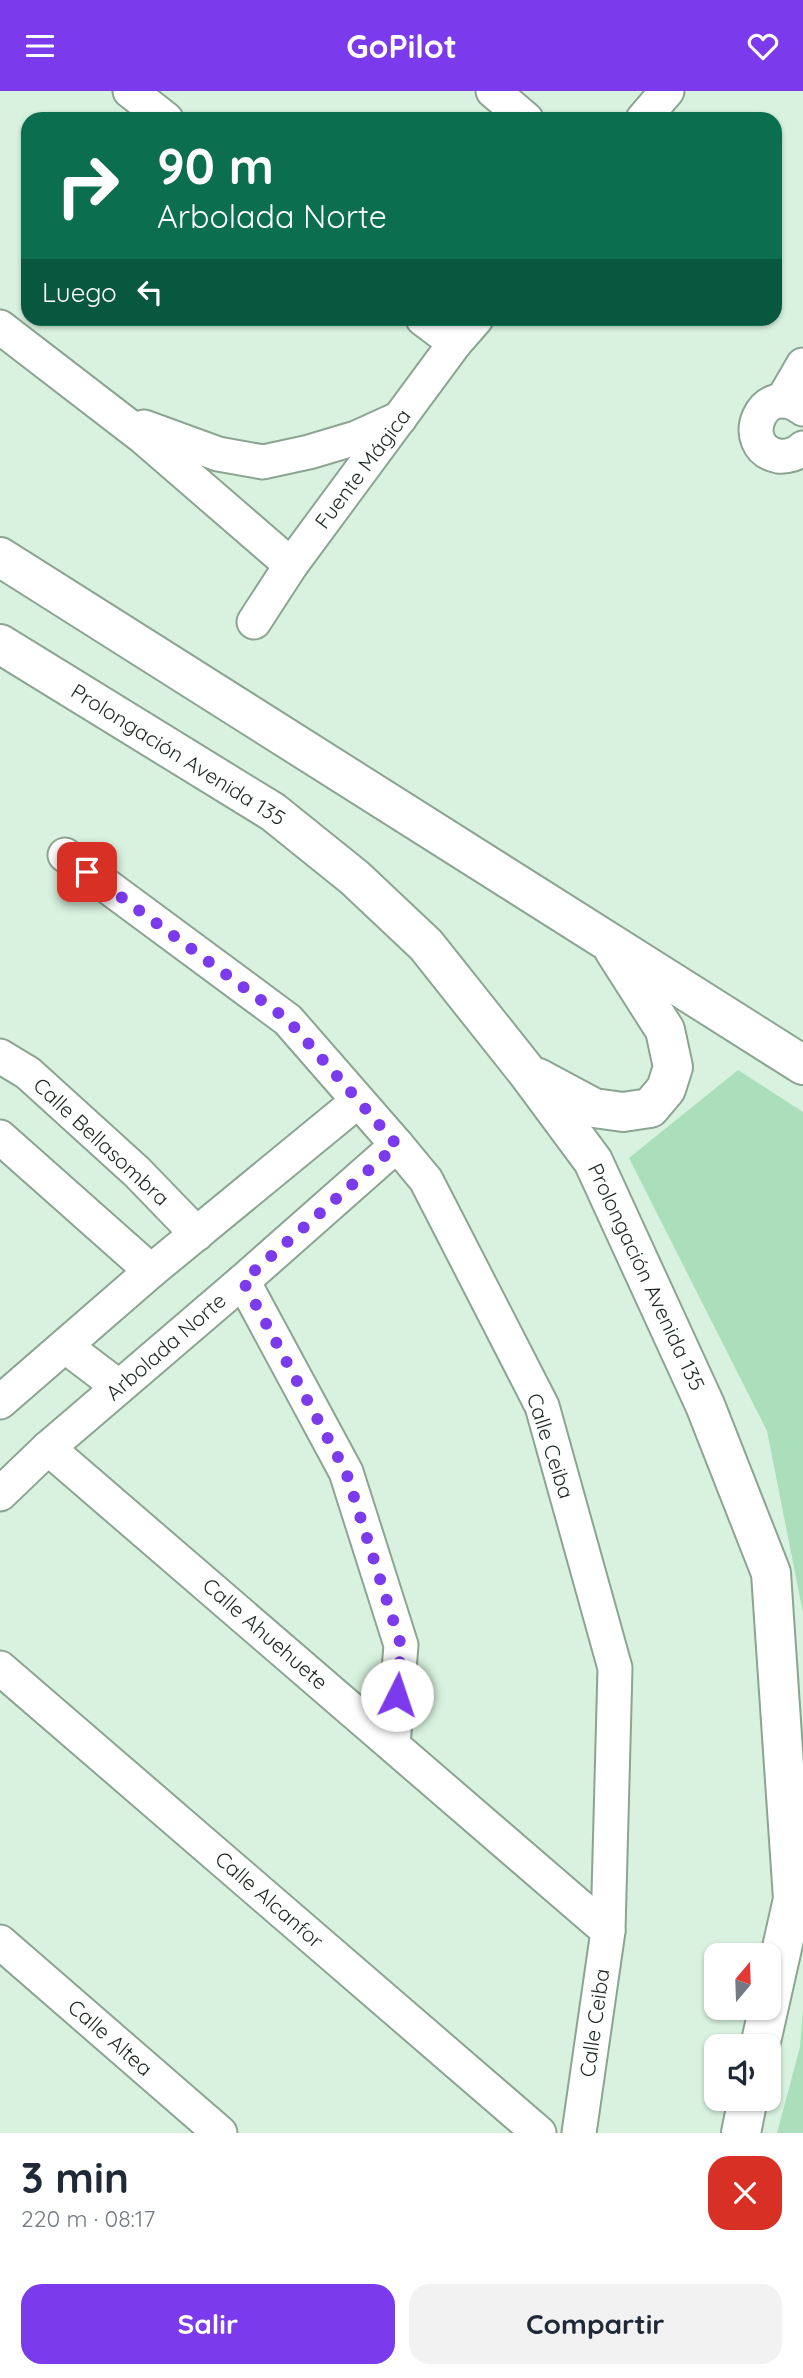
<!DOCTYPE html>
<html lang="es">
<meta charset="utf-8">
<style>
:root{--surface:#fff;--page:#f2f2f3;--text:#1f2937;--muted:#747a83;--accent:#7c3aed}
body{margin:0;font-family:Quicksand,sans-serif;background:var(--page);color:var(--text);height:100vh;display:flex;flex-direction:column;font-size:26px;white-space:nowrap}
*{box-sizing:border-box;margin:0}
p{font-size:23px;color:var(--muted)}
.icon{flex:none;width:38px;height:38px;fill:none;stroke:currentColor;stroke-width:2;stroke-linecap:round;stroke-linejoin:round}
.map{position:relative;height:2042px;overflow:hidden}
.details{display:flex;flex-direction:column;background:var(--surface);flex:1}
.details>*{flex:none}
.banner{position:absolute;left:21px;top:21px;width:761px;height:214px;border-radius:21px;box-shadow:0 2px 5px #0004;background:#0b6e4f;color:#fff;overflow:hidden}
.needle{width:46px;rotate:19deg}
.tools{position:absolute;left:704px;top:1852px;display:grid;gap:14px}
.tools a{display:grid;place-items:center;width:77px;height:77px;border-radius:14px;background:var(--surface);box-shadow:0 2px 5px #0004;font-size:35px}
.pin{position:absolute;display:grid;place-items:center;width:60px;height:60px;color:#fff;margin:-30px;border-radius:14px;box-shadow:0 4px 10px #0006}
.me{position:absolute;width:77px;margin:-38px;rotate:4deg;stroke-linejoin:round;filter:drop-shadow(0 0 5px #0008)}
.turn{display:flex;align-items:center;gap:24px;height:147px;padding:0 21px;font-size:32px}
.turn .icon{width:91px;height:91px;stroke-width:2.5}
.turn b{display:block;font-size:49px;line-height:60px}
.then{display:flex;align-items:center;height:66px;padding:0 21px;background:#0003;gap:14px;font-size:26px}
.round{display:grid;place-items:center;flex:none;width:74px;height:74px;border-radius:21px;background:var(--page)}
.overview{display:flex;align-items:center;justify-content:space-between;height:119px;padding:0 21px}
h1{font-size:42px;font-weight:800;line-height:52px}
.action{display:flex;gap:14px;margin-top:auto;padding:14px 21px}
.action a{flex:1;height:80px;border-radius:21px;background:var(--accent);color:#fff;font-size:28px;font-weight:800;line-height:80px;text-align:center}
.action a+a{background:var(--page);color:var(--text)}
header{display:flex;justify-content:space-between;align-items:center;height:91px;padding:0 21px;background:var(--accent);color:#fff;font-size:32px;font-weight:800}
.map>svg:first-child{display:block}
.green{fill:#abdeba}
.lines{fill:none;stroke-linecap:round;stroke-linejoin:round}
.street-casing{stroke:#8ca492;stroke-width:37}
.primary-casing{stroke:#8ca492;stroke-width:42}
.street{stroke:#fff;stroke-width:33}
.primary{stroke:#fff;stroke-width:38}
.route{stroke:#7c3aed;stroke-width:12;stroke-dasharray:0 21.6}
.labels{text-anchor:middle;stroke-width:7;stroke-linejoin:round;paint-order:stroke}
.street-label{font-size:21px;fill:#1e2821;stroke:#fff}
</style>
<header><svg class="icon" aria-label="menu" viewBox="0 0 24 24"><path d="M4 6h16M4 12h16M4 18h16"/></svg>GoPilot<svg class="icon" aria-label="heart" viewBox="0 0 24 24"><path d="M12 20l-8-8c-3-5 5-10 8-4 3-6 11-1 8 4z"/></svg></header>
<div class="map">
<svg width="803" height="2042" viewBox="0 0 803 2042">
<rect width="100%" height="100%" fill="#d8f2df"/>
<g class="green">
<path d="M738,979L803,1021V1522L767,1340L629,1067Z"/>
<path d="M803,1918V2042H777L800,1956Z"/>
</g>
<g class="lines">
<defs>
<g id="street">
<path d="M130,0L166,28"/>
<path d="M493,0L526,28"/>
<path d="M643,28L667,0"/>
<path d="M423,228L455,252"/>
<path d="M0,236L143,346L291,474"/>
<path d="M782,310L803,274"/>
<path d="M803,318C762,286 735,356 778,365C787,366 797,363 803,357"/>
<path d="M144,336L218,363L263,371L309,361L356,347L400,327"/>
<path d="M254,531L291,474L455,252L476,228"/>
<path d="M65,764L288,929L397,1054L426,1089L542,1315L615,1577L608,1840L579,2042"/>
<path d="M0,965L28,982L137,1081L197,1143"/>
<path d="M0,1046L151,1180"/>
<path d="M243,1190L346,1381L401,1554L393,1654"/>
<path d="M65,1255L119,1296"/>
<path d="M0,1311L151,1180L358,1010"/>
<path d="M48,1357L608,1840"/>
<path d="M0,1403L48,1357L243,1190L397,1054"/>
<path d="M0,1577L539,2042"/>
<path d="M0,1851L220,2042"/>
</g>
<g id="primary">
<path d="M0,466L803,974"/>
<path d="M0,553L273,721L355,787L426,854L527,981L593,1070L705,1314L771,1482L793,1808L760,1955"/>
<path d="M538,987L594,1017L623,1021L650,1017L666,998L673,976L665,939L614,859"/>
<path d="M741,2042L748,2007"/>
</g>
</defs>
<use href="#street" class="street-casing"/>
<use href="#primary" class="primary-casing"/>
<use href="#street" class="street"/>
<use href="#primary" class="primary"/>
</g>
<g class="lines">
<path class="route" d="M87,781L288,929L397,1054L243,1190L346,1381L401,1554L397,1604"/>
</g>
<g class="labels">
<g class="street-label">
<text transform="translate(363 378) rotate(-53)" y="7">Fuente Mágica</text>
<text transform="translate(178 664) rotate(32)" y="7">Prolongación Avenida 135</text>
<text transform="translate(101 1051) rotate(43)" y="7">Calle Bellasombra</text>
<text transform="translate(646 1186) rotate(65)" y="7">Prolongación Avenida 135</text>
<text transform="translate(166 1256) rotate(-41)" y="7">Arbolada Norte</text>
<text transform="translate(550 1355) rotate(72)" y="7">Calle Ceiba</text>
<text transform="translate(265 1543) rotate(41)" y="7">Calle Ahuehuete</text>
<text transform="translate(269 1809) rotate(41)" y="7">Calle Alcanfor</text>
<text transform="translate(595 1932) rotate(-82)" y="7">Calle Ceiba</text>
<text transform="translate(110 1947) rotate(41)" y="7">Calle Altea</text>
</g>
</g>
</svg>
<div class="tools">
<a><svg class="needle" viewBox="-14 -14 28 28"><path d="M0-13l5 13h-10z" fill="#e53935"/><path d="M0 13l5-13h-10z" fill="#747a83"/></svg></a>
<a><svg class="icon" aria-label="sound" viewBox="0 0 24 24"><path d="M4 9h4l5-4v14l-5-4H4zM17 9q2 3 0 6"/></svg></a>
</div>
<div class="pin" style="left:87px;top:781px;background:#d93025"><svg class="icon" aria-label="arrive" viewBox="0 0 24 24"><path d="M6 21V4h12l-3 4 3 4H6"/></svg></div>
<svg class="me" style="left:397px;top:1604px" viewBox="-20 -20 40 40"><circle r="19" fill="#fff"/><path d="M0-13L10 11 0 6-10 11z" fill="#7c3aed"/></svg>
<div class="banner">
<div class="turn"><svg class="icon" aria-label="right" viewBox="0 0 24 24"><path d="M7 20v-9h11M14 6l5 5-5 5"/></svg><div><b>90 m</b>Arbolada Norte</div></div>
<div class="then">Luego<svg class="icon" aria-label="left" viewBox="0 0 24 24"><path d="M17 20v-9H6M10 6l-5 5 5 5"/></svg></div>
</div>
</div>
<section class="details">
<div class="overview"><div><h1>3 min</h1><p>220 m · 08:17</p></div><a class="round" style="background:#d93025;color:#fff"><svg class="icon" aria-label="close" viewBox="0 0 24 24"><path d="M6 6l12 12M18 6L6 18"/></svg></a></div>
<div class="action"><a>Salir</a><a>Compartir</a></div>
</section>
